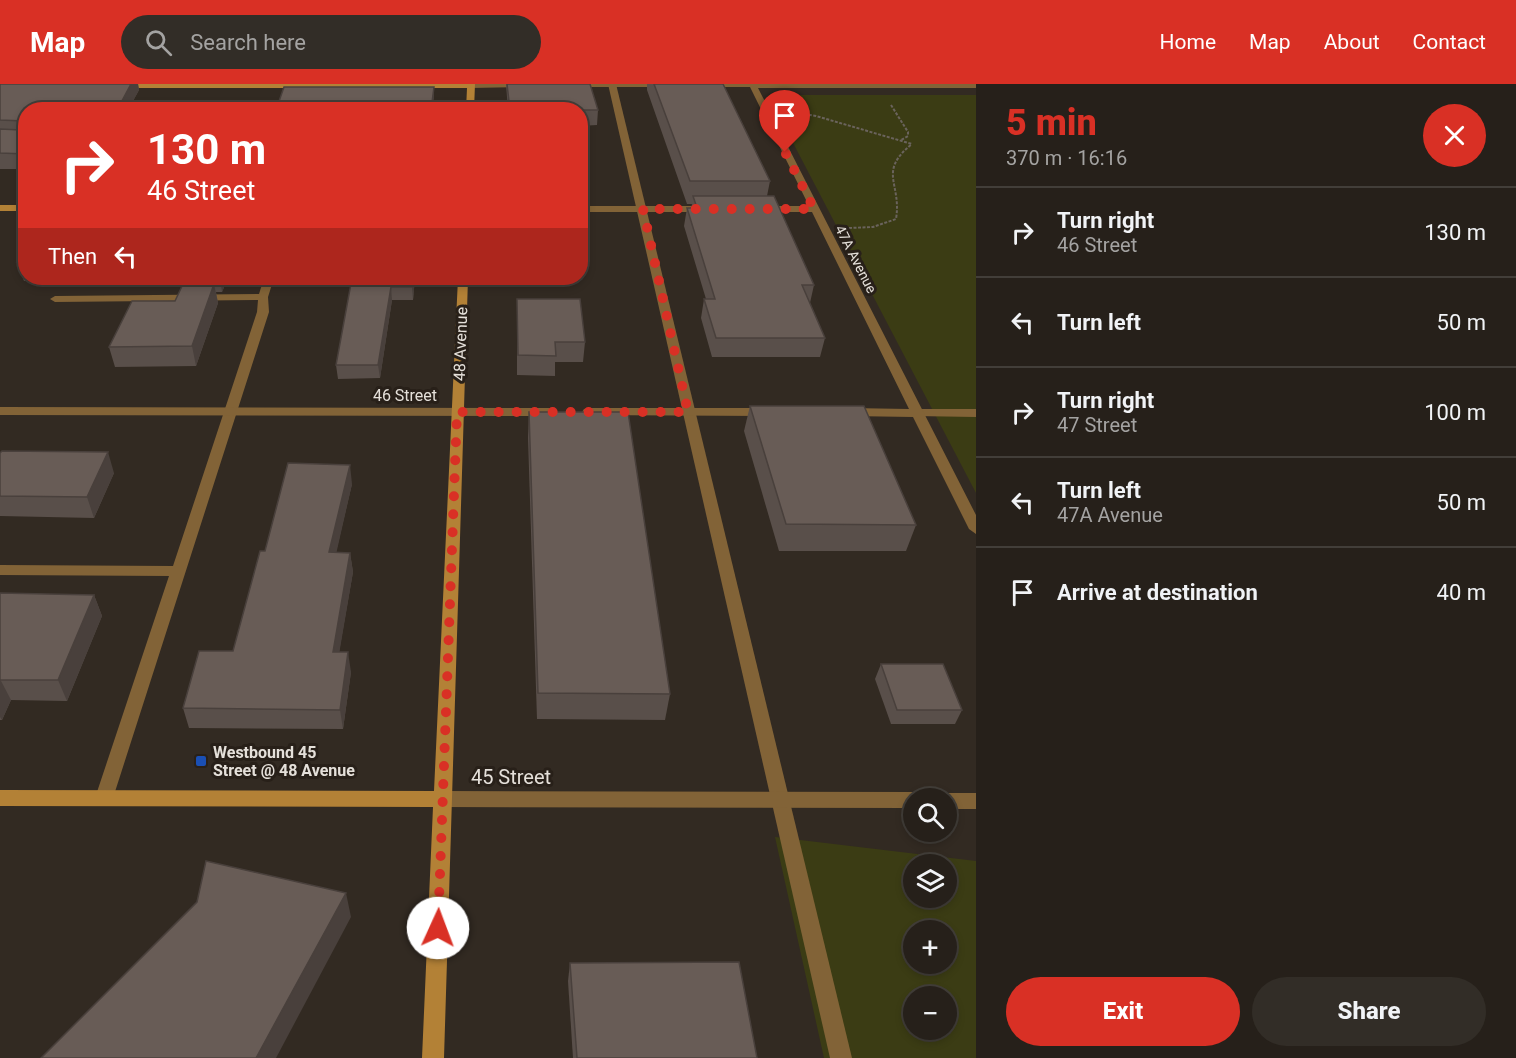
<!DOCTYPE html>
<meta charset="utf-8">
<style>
:root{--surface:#26201a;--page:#322d27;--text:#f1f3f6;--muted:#a4a3a2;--line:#423e39;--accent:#d93025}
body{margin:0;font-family:Roboto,sans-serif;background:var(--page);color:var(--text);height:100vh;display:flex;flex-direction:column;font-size:22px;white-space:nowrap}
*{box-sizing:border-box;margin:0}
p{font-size:20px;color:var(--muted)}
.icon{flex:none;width:33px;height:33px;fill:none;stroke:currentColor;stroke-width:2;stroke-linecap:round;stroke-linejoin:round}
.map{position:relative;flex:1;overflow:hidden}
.side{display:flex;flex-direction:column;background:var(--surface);width:540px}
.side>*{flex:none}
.top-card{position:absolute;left:18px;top:18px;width:570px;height:183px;border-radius:24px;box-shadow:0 3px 9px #0003,0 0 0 2px var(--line);background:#d93025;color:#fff;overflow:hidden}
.fabs{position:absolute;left:903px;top:704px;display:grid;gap:12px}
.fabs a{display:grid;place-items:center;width:54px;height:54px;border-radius:50%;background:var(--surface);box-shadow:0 3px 9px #0003,0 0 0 2px var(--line);font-size:30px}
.pin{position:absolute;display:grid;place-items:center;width:51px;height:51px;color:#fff;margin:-62px -26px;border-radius:50% 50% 50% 0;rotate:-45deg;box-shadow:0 0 6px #0007}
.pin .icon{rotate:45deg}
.me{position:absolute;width:66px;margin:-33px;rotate:2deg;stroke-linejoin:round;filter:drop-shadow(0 0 4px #0008)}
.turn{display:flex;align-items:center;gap:21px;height:126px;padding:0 30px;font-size:27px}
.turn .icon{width:78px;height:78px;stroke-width:2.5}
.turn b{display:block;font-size:42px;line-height:51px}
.then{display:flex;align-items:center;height:57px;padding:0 30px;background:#0003;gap:12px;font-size:22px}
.round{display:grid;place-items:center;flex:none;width:63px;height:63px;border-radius:32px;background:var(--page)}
.headline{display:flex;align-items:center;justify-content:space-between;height:102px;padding:0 30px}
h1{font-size:36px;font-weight:800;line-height:45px;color:var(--accent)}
.action{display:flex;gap:12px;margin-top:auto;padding:12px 30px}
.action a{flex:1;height:69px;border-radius:36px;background:var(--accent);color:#fff;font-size:24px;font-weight:800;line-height:69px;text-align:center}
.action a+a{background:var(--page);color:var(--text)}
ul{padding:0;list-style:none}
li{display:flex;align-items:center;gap:18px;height:90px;padding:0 30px;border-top:2px solid var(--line)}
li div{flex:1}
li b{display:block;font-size:22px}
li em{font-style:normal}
header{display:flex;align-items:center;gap:36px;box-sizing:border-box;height:84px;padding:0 30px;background:var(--accent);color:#fff}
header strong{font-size:28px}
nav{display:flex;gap:33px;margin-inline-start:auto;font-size:21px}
.search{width:420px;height:54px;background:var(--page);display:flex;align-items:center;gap:15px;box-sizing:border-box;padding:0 21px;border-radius:33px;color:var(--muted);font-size:22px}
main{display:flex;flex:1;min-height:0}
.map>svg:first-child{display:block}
.green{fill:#3b3c14;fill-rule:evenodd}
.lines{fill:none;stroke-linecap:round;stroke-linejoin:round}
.path{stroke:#6a635c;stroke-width:2;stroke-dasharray:3 1.5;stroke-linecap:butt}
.lane{fill:#826337;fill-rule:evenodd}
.street{fill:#826337;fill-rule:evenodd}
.secondary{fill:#b38136;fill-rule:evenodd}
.wall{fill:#594f4a}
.shaded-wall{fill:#49403c}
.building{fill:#685c56;stroke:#49403c;stroke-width:1.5}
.route{stroke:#d93025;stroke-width:10;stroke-dasharray:0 18}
.transit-dot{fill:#1a4fb4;stroke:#282019;stroke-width:2}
.labels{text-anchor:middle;stroke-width:6;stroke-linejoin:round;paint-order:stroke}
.far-street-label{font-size:14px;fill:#e5e0da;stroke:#282019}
.street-label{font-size:16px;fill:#e5e0da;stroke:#282019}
.poi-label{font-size:16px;font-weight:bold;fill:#e5e0da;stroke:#282019;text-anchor:start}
.near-street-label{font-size:20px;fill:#e5e0da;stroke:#282019}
</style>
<header>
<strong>Map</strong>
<div class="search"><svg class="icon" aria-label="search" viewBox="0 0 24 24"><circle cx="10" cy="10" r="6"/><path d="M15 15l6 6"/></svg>Search here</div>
<nav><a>Home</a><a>Map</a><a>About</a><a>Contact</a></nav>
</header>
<main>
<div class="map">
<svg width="976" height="974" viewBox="0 0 976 974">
<rect width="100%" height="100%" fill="#322a22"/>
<g class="green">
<path d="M768,11H976V409Z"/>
<path d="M775,753L976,777V974H824ZM914,780H946V813H914ZM914,846H946V879H914ZM914,912H946V945H914Z"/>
</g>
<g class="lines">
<g class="path">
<path d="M891,21L908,48V52L901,56"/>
<path d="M791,28L816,32L912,60"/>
<path d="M849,144L873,143L896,135C902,99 877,88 912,60"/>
</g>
<g class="lane">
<path d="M608,0H616L852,974H830Z"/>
<path d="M264,194H274L268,213L269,228L113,714L111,720L104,722L97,720L95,714L169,492L0,491V481L173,482L257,228L258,216L55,218L50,215L55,212L259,210Z"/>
<path d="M918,325H976V333L914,332L912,329L914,326Z"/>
</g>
<g class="street">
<path d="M470,0H528L529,1L525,3L471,4L467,2Z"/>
<path d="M567,0H669L670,1L666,3H570Z"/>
<path d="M702,0H976V4H758L976,431V450L969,445L913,333L849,332L843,328L849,324L909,325L812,128H760L755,125L760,122H809L750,3H705Z"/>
<path d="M580,122H706L711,125L706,128H580Z"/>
<path d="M0,323L549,324L555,328L549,332L0,331Z"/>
<path d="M588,324H768L774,328L768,332L584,331L582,328L584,325Z"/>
<path d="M443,707L914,708L921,710L922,714H914V724L443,723L436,721L434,715L436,709Z"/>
<path d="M946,709H976V725H946V714H938Z"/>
</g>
<g class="secondary">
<path d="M119,0H475L474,26H466L467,4H120L116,2Z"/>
<rect x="0" y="121" width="26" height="6"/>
<path d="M458,194H468L444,974H422L433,723L0,722V706L434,707Z"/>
</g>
</g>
<g class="wall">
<path d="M0,0H138L139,6L128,26H26V85H0Z"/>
<path d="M506,0L598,26L597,41L580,42V26H508Z"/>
<path d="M647,0H723L770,97L767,112L814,201L810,219L825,254L820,273H712L701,234L704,215H706L684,142L687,124H691L692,120H687L647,6Z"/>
<path d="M26,167V194H83L79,199L24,197L17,178Z"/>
<path d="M190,194H228L222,208H216L218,219L196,282L115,283L109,263L175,217L190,200L189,195Z"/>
<path d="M352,194H415L413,216H392L380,294L338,295L336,281Z"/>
<path d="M517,215L585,258L583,278H555V292L517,291Z"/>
<path d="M750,322L916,441L906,467H779L744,347Z"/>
<path d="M529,328L670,610L665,636L537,635L528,354Z"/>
<path d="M0,369L114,389L94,434L0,432Z"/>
<path d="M352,400L336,468L350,469L353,488L339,568L351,588L343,645L189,644L183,624L233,567L265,467Z"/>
<path d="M0,509L94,511L102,532L67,617L11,616L2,636H0Z"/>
<path d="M881,580L962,626L955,640H891L875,595Z"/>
<path d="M570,879L757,974H573L568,897Z"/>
</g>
<g class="shaded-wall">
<path d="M131,0H138L139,6L128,26H117Z"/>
<path d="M434,3V14L433,26H431Z"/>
<path d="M78,194H83L79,199Z"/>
<path d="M220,194H228L222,208L220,195Z"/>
<path d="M413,194H415L413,216L412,203Z"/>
<path d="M214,200L218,219L196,282L192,262Z"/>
<path d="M391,203L392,216L380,294L378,281Z"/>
<path d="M108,368L114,389L94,434L87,413Z"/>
<path d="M350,381L352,400L332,488L329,468Z"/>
<path d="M350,469L353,488L336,588L333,568Z"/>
<path d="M94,511L102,532L67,617L58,596Z"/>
<path d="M348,568L351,588L343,645L340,626Z"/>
<path d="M0,595L11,616L2,636L0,633Z"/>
<path d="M346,809L351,833L276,974H256Z"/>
</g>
<g class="building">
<path d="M0,0H131L117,26H26V70L0,69V45L21,46L24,44L23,37L0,36Z"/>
<path d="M507,0H590L598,26H510Z"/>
<path d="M654,0H723L770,97H690Z"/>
<path d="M284,3H434L431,26H276Z"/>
<path d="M693,112H774L814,201H802L825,254H716L704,215H715L687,124H697Z"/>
<path d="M26,167V179L17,178Z"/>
<path d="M190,194H220V195H189Z"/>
<path d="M352,194H413L412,203H391L378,281H336Z"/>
<path d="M183,200H214L192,262L109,263L132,217H175Z"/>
<path d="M517,215H580L585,258H555L556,272L518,271Z"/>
<path d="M750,322H864L916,441L786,440Z"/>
<path d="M529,328H628L670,610L538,609Z"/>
<path d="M2,367L108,368L87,413L0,412V369Z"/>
<path d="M288,379L350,381L329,468L350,469L333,568H348L340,626L183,624L199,567H233L260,467H265Z"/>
<path d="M0,509L94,511L58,596H0Z"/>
<path d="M881,580H943L962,626H897Z"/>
<path d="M206,777L346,809L256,974H41L197,818Z"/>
<path d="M739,878L757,974H577L570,879Z"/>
</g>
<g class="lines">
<path class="route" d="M438,844L457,328H688L643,125H814L785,68"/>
</g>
<rect class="transit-dot" x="195" y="671" width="12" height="12" rx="3"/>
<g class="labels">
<g class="far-street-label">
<text transform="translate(856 175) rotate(63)" y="5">47A Avenue</text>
</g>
<g class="street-label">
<text transform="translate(460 260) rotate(-88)" y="6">48 Avenue</text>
<text x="405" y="317">46 Street</text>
</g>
<g class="poi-label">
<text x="213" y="674">Westbound 45<tspan x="213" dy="18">Street @ 48 Avenue</tspan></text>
</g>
<g class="near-street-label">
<text x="511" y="700">45 Street</text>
</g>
</g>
</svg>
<div class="fabs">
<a><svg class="icon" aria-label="search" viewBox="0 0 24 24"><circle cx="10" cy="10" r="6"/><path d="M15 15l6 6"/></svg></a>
<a><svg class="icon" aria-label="layers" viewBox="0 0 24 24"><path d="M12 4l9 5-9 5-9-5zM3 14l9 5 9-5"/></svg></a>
<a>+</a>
<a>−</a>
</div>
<div class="pin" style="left:785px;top:68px;background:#d93025"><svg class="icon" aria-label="arrive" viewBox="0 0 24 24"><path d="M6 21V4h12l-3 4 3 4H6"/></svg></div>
<svg class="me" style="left:438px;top:844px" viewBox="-20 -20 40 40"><circle r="19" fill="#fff"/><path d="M0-13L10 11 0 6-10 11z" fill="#d93025"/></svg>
<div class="top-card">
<div class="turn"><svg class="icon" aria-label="right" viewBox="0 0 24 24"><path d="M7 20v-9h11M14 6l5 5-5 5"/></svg><div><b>130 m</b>46 Street</div></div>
<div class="then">Then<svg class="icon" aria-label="left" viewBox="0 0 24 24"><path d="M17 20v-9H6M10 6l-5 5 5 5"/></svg></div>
</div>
</div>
<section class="side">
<div class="headline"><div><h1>5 min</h1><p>370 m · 16:16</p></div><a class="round" style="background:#d93025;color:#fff"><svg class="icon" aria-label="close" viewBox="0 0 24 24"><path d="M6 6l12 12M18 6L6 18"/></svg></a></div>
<ul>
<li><svg class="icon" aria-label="right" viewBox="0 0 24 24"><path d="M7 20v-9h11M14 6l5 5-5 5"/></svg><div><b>Turn right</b><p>46 Street</p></div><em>130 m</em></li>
<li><svg class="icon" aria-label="left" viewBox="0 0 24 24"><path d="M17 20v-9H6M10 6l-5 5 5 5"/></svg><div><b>Turn left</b></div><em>50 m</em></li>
<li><svg class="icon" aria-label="right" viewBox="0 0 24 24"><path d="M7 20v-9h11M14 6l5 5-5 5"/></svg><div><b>Turn right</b><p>47 Street</p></div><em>100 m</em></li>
<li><svg class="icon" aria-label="left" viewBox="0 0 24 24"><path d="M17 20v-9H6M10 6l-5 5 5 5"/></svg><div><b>Turn left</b><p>47A Avenue</p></div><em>50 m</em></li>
<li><svg class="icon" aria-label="arrive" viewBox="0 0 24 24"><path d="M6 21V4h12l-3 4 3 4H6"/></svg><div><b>Arrive at destination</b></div><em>40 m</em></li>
</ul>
<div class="action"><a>Exit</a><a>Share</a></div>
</section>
</main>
